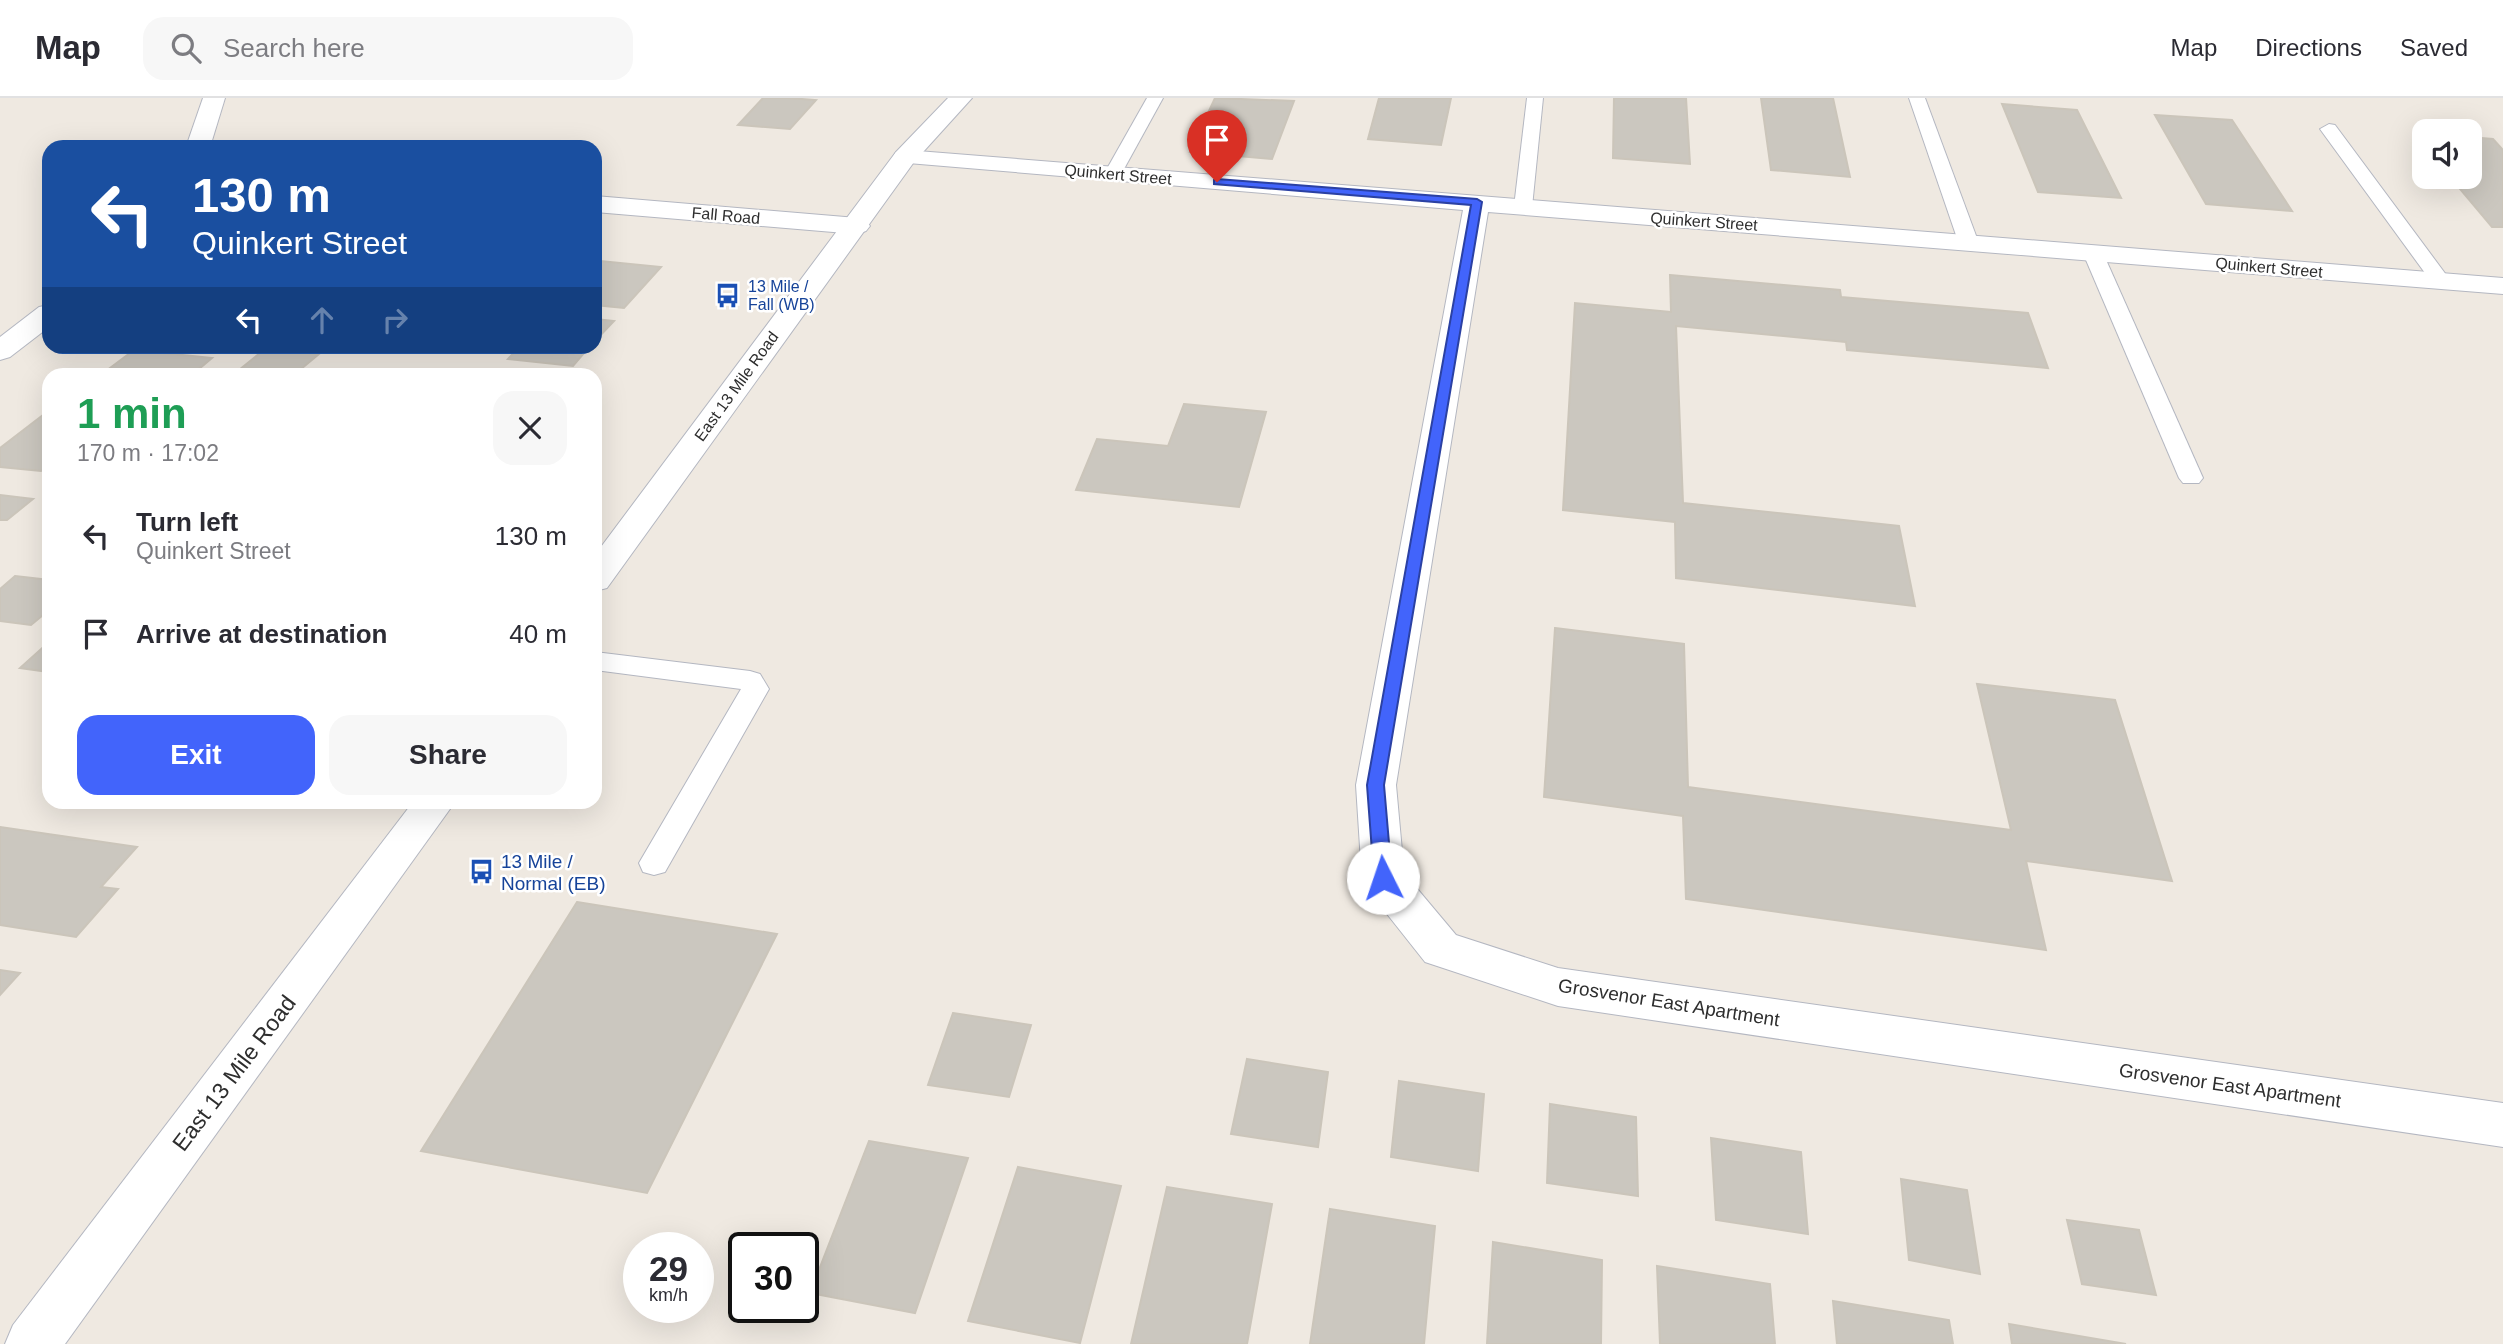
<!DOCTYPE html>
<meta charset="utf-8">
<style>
:root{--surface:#fff;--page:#f7f7f7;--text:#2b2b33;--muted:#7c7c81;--line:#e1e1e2;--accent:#4264fb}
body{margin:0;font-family:Arial,sans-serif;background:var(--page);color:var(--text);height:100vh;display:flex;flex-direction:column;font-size:26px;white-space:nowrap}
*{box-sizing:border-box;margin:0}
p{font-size:23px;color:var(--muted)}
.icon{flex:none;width:38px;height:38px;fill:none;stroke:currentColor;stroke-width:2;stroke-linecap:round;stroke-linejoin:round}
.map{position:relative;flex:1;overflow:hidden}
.side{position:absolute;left:42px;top:270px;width:560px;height:441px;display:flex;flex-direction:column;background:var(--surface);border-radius:21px;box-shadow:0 7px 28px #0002}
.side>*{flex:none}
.banner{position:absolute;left:42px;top:42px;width:560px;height:214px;border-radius:21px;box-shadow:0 7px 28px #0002;background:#1a4fa0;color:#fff;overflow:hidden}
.tools{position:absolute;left:2412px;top:21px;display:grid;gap:14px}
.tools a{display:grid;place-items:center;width:70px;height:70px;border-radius:14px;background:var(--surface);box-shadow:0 7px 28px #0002;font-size:35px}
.speed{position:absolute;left:623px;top:1134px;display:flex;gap:14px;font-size:35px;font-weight:700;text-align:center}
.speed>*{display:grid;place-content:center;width:91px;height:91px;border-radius:50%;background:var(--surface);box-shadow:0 7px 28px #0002;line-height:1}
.speed small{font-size:18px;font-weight:400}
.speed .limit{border:4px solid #111;border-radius:10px;background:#fff;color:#111}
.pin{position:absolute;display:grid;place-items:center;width:60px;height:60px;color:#fff;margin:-72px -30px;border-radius:50% 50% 50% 0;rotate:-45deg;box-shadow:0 0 7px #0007}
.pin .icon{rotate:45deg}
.me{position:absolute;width:77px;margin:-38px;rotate:356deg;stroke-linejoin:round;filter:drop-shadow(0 0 5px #0008)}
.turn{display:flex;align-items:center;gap:24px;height:147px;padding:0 35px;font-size:32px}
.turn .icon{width:91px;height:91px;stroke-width:2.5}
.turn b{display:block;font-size:49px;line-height:60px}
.lanes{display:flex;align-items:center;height:66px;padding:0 35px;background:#0003;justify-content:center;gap:35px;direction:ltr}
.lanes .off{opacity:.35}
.round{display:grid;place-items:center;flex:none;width:74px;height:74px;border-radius:21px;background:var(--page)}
.summary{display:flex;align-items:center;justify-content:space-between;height:119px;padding:0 35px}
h1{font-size:42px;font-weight:800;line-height:52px;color:#1e9e55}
.primary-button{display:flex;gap:14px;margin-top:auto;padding:14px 35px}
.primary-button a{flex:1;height:80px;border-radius:21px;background:var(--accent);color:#fff;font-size:28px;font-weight:800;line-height:80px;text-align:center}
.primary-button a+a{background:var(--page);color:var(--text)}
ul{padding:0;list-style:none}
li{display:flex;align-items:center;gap:21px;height:98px;padding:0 35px}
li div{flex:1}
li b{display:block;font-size:26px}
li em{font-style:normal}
header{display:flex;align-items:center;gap:42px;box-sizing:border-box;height:98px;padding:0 35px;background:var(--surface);border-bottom:2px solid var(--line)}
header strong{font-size:33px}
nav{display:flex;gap:38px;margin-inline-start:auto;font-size:24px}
.search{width:490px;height:63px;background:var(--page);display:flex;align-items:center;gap:18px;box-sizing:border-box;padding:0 24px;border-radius:21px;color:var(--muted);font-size:26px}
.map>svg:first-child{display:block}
.building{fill:#cbc7bf;stroke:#cbc5ba;stroke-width:2}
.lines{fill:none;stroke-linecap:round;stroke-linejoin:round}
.lane-casing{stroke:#b4b7c1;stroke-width:2}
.street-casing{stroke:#b4b7c1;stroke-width:2}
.secondary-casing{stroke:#b4b7c1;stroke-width:2}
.lane{fill:#fff;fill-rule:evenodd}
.street{fill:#fff;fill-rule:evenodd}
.secondary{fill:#fff;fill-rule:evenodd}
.route{fill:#4264fb;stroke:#2b41a3;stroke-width:2}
.labels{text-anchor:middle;stroke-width:5;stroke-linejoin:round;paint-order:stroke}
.far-street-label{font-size:16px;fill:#2e2e2e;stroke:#fff}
.far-transit-label{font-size:16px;fill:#164399;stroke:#fff;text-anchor:start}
.transit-label{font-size:19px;fill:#164399;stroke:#fff;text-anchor:start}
.street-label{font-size:19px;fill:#2e2e2e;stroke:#fff}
.near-street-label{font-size:23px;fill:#2e2e2e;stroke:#fff}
</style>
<header>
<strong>Map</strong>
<div class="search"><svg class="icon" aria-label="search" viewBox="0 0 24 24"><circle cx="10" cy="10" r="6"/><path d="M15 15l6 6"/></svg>Search here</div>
<nav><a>Map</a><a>Directions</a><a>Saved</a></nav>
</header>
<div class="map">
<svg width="2503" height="1246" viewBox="0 0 2503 1246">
<rect width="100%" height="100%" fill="#efe9e1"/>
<g class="building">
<path d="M763,0H788L816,2L790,31L738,27Z"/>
<path d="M1215,0L1294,3L1272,61L1190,54Z"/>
<path d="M1379,0H1451L1441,47L1368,41Z"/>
<path d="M1614,0H1686L1690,66L1613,60Z"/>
<path d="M1761,0H1833L1850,79L1771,72Z"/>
<path d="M2002,6L2077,12L2121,100L2038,94Z"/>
<path d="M2155,17L2232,22L2292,113L2206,106Z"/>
<path d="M2469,39L2493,41L2503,52V129H2492L2450,79H2469Z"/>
<path d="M600,163L661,169L624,210L595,207V169Z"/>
<path d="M1670,177L1840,192L1841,199L2028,215L2048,270L1847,252L1846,244L1676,228L1683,405L1899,428L1915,508L1676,480L1675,424L1563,412L1575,205L1671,214Z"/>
<path d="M595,221L614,223L595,243Z"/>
<path d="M520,248H590L573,268L508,261Z"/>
<path d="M265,251L319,256L295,276H234Z"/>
<path d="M134,252L212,260L193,276H102Z"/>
<path d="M1184,306L1266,314L1239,409L1076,392L1097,341L1168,348Z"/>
<path d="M43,317H49V367L41,373L0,369V350Z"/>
<path d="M0,397L33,401L7,422H0Z"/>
<path d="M15,478L49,482V512L31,527L0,523V491Z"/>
<path d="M1555,530L1684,546L1688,689L2011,732L1977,586L2115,602L2172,783L2026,763L2046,852L1686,801L1683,718L1544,699Z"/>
<path d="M49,544V574L20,570Z"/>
<path d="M0,729L137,749L101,789L118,791L76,839L0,827Z"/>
<path d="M577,804L777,836L647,1095L421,1053Z"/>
<path d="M0,872L20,875L0,897Z"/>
<path d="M953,915L1031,927L1009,999L928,987Z"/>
<path d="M1247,961L1328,974L1318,1049L1231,1036Z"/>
<path d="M1399,983L1484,996L1478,1073L1391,1059Z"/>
<path d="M1550,1006L1636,1019L1638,1098L1547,1085Z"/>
<path d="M1711,1040L1801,1054L1808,1136L1716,1122Z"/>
<path d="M869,1043L968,1060L915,1215L810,1195Z"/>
<path d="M1018,1069L1121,1088L1080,1245L968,1223Z"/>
<path d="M1901,1081L1967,1092L1980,1176L1909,1162Z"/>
<path d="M1167,1089L1272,1106L1247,1246H1131Z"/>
<path d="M1330,1111L1435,1128L1424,1246H1310Z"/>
<path d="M2067,1122L2139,1132L2156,1197L2082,1186Z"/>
<path d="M1493,1144L1602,1162L1601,1246H1487Z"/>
<path d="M1657,1168L1770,1186L1775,1246H1660Z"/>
<path d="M1833,1203L1949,1222L1953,1246H1837Z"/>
<path d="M2009,1226L2126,1246H2012Z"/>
</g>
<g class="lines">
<defs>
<g id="lane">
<path d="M1147,0H1163L1119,80H1107L1104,76Z"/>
<path d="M1527,0H1543L1532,109L1523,115L1514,109Z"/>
<path d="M1909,0H1925L1978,143L1975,147H1961L1958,143Z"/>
<path d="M2329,26L2335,27L2447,178L2450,182L2447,186H2433L2320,31Z"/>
<path d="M2093,149L2103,155L2203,380L2199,385H2183L2179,380L2083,155Z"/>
<path d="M595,554L750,573L760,576L769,591L665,774L654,777L643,774L639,765L741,591L595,572Z"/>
</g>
<g id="street">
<path d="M203,0H225L210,49H186Z"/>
<path d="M905,52L2503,180V196L1488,114L1396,687L1404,775L1456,837L1558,870L2503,1005V1049L1558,908L1425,864L1368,792L1362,780L1356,687L1463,112L896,64L893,59L896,54Z"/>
<path d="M595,98L857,120L866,123L870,128L866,133L857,136L595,114Z"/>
<path d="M49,207V229L10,259L0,262V239L39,209Z"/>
</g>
<g id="secondary">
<path d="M948,0H972L914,64L607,490L595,493V457L896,54Z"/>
<path d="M413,704H455L65,1246H5L13,1227Z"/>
</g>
</defs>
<use href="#lane" class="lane-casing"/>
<use href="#street" class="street-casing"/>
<use href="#secondary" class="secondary-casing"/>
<use href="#lane" class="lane"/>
<use href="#street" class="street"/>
<use href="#secondary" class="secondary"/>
</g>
<path class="route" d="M1217,81L1477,101L1482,104L1384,687L1392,780L1389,785H1377L1374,780L1367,687L1471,107L1214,86V82Z"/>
<defs>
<symbol id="bus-bare" viewBox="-9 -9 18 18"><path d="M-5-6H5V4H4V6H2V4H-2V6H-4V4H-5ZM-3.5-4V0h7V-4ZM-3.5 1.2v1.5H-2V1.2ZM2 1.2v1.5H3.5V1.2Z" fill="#1a4fb4" stroke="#fff" stroke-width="2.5" paint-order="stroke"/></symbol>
</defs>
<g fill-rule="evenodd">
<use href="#bus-bare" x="710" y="180" width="35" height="35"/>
<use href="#bus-bare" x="464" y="756" width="35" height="35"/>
</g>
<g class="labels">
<g class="far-street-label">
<text transform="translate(1118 76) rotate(5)" y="6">Quinkert Street</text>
<text transform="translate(726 117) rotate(5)" y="6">Fall Road</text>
<text transform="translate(1704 123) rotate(4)" y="6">Quinkert Street</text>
<text transform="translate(2269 169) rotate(5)" y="6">Quinkert Street</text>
<text transform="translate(736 288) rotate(-54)" y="6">East 13 Mile Road</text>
</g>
<g class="far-transit-label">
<text x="748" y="194">13 Mile /<tspan x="748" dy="18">Fall (WB)</tspan></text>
</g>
<g class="transit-label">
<text x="501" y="770">13 Mile /<tspan x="501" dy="22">Normal (EB)</tspan></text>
</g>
<g class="street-label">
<text transform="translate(1669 904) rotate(9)" y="7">Grosvenor East Apartment</text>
<text transform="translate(2230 987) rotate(8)" y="7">Grosvenor East Apartment</text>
</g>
<g class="near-street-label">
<text transform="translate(234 975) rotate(-53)" y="8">East 13 Mile Road</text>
</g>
</g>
</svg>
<div class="tools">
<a><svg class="icon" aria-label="sound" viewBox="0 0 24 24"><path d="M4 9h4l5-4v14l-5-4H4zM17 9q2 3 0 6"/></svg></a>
</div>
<div class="speed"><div>29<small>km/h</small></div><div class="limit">30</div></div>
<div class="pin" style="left:1217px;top:84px;background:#d93025"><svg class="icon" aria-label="arrive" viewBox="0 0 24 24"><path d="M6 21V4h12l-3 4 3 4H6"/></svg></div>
<svg class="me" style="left:1383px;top:780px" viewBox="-20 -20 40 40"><circle r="19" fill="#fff"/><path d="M0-13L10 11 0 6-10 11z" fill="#4264fb"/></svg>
<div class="banner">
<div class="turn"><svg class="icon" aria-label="left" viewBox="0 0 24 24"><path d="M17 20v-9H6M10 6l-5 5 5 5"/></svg><div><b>130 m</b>Quinkert Street</div></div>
<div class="lanes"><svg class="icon" aria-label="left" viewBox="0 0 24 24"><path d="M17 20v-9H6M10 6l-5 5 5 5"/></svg><svg class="icon off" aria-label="ahead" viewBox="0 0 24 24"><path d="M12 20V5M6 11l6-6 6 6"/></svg><svg class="icon off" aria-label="right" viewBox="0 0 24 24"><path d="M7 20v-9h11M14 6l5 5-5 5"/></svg></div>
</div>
<section class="side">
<div class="summary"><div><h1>1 min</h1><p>170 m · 17:02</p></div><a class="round"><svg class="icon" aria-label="close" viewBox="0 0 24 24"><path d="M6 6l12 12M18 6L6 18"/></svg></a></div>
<ul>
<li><svg class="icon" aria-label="left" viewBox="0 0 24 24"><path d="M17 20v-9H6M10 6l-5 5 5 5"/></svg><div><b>Turn left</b><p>Quinkert Street</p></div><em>130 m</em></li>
<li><svg class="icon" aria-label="arrive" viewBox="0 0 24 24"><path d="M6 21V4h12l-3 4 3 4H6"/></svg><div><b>Arrive at destination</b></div><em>40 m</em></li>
</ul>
<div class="primary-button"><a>Exit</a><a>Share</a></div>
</section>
</div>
